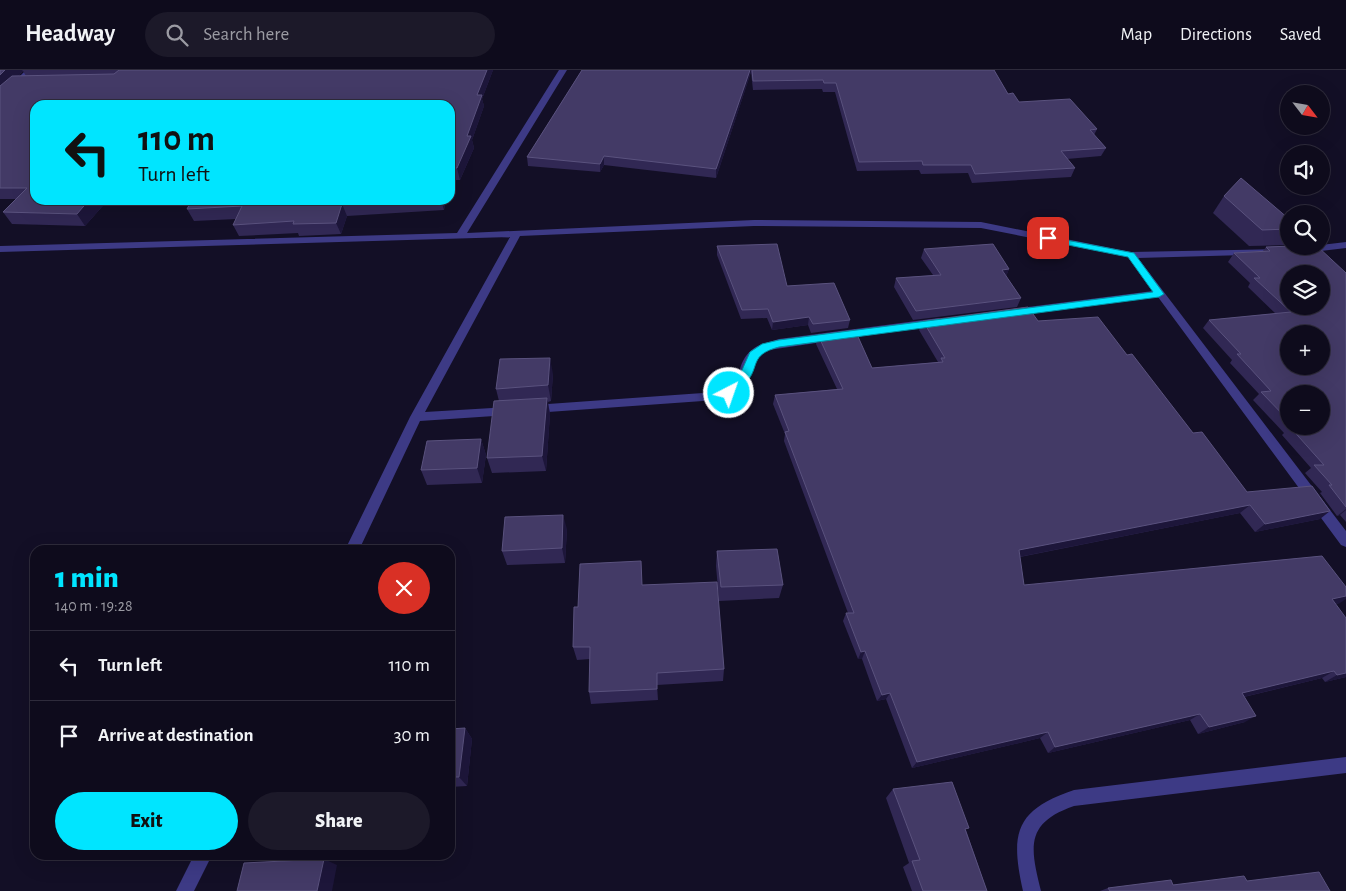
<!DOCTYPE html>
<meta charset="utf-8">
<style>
:root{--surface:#0e0b1c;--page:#1c1929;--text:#f1f3f6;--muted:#9b9ba3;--line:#2e2b3b;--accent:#00e5ff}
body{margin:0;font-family:"Alegreya Sans",sans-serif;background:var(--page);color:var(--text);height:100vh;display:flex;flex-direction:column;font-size:19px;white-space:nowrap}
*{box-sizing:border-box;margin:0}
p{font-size:16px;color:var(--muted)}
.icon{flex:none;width:28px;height:28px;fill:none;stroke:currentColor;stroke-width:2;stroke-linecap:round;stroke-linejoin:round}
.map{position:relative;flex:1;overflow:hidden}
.panel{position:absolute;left:30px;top:475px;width:425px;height:315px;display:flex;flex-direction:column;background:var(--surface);border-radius:15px;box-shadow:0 5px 20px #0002,0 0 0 1px var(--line)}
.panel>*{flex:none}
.banner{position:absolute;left:30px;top:30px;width:425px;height:105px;border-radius:15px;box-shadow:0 5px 20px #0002,0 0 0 1px var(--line);background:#00e5ff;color:#111;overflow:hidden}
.needle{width:32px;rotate:121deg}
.buttons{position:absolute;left:1280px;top:15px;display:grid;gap:10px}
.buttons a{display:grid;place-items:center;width:50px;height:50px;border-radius:50%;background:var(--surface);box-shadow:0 5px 20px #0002,0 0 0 1px var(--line);font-size:25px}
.pin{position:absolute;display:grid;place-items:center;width:42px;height:42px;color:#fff;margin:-21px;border-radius:10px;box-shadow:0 2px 8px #0006}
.me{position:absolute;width:55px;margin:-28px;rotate:41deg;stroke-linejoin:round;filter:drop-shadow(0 0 4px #0008)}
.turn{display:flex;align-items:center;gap:18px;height:105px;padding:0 25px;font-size:22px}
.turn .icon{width:65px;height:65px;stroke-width:2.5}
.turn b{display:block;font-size:35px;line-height:42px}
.round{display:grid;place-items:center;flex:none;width:52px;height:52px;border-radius:26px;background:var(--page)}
.headline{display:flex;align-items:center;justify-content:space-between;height:85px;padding:0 25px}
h1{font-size:30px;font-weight:800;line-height:38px;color:var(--accent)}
.button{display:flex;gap:10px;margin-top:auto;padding:10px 25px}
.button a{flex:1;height:58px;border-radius:30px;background:var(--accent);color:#111;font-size:20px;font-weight:800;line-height:58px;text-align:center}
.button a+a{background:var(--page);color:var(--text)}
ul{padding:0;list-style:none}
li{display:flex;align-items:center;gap:15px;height:70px;padding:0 25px;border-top:1px solid var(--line)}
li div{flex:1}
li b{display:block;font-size:19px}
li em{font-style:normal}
header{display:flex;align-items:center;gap:30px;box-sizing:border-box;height:70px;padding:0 25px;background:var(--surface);border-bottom:1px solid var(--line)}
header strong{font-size:24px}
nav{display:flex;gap:28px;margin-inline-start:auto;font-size:18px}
.search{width:350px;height:45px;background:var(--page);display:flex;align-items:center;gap:12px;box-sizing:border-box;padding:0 18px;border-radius:28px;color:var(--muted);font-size:19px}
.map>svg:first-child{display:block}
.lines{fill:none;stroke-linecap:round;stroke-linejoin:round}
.street{fill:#3d3a85;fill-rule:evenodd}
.wall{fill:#312854;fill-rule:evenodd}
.shaded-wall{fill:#1d163a}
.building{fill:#433a66;stroke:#5a527e;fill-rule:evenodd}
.route{fill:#00e5ff;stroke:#0095a6}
</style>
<header>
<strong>Headway</strong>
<div class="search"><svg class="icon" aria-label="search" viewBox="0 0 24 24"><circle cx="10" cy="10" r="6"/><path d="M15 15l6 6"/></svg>Search here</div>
<nav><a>Map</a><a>Directions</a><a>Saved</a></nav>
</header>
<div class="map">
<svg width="1346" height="821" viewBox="0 0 1346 821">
<rect width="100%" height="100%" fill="#130f26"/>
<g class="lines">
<g class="street">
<path d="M26,0H34L0,32V26Z"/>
<path d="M559,0H567L467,163L754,150L981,152L1131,182L1282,179L1284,181L1279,184L1138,188L1346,461V477L1341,475L1158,227L1013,245L1008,242L1013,239L1153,221L1128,187L981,158L754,156L520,166L425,342L509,337L515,341L509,345L420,351L359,480H345L410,347L510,167L0,182V176L457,163Z"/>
<path d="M1346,172V178L1304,183L1299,180L1304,177Z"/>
<path d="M939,248L944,252L943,254L769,280C747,289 755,309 740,321C733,326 725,328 717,330L534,343L528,339L534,335L717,322C747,312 733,294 753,279C760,273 771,272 779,269Z"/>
<path d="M1346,687V703L1074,736C1025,753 1030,777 1041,821H1023C1010,763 1015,740 1074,720Z"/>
<path d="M194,785H212L194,821H176Z"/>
</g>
</g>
<g class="wall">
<path d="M0,0H493L482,29L484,36L472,70L474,78L460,110H450V35H35V130H108L85,156L12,154L3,142L16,129H0ZM23,1L26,6H18Z"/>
<path d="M582,0H994L1008,24L1019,32L1097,59L1094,65L1106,78L1101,86L1067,89L1075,98L1071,107L972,113L968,103L921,104L919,100L857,101L835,22H823L822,19L753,20L751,2L716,108L604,95L600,102L528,96L527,87Z"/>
<path d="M1224,126L1289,149V174L1287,175L1249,176L1213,143Z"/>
<path d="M192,130H446L444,140L347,146L341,164L299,166L298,163L239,166L233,155L236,149L194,151L187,139Z"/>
<path d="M717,176L787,216L850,250L848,258L811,263L808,255L772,260L767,248L741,249L717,185Z"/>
<path d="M1266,177L1346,203V452L1340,445L1337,446L1320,423L1322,422L1305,403L1311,398L1282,365L1284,363L1253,330L1259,324L1230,293L1232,290L1203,258L1209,250L1276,244L1248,217L1250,213L1228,192L1234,183L1263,181ZM1289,324L1321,356H1289Z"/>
<path d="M924,179L1009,199L1006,206L1021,228L1017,237L913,250L894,217L896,208L933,205L921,188Z"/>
<path d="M923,251H1038L1127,285L1193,363L1247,422L1320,449L1255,462L1240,443L1020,487L1024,515L1340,533L1335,534L1346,607L1325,612L1322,608L1244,627L1245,652L1198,664L1190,650L1048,683L1040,668L912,698L886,629L877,631L862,589H858L843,551L846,543H848L784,371L785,364L773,334L775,325L837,319L816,274L818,265L872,298L938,292L919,260Z"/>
<path d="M553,304L551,331L548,332L550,344L546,401L492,403L487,388L499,331L496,319Z"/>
<path d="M481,369L486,385L482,413L427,415L421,400Z"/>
<path d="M567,459L565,493L507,495L502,481Z"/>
<path d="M717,481L783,515L779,528L719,531L716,496Z"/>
<path d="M641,491L642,515L724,599L723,611L657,615L658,630L591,634L589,622L590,589L577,590L573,577L578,537Z"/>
<path d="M465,658L472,669L467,716L450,717V659Z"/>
<path d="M893,719L966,760L987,821H912L903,797L909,793L886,728Z"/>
<path d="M1247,811L1330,821H1100L1108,818Z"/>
</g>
<g class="shaded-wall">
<path d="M5,0H22L23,1L0,23V5Z"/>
<path d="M487,0H493L482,29L484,36L472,70L474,78L460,110L457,98L467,66L477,25Z"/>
<path d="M750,0H751V2L716,108V99Z"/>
<path d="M604,86V95L600,102V94Z"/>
<path d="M89,130H108L85,156L77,144Z"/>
<path d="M441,130H446L444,140Z"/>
<path d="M342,134L347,146L341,164L336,153Z"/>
<path d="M1009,199L1006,207L1002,200Z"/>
<path d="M809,247L808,255L772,260L773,252Z"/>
<path d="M550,288L553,304L551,331L548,315Z"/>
<path d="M547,328L550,344L546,401L542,386Z"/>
<path d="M481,369L486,385L482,413L477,398Z"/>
<path d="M1250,435L1240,443L1013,488L1019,480Z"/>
<path d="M1346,439V440L1340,445L1337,446Z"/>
<path d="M1330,441L1320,449L1255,462L1265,454Z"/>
<path d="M563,445L567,459L565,493L562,478Z"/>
<path d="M1346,526V529L1340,533L1320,537L1332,529Z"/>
<path d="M865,581L862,589H858L861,582Z"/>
<path d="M1334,601L1322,608L1231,630L1242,623Z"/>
<path d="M1346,603V607L1325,612L1337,605Z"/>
<path d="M890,623L886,629L877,631L882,625Z"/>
<path d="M1200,644L1190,650L1048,683L1055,677Z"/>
<path d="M1256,646L1245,652L1198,664L1209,657Z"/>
<path d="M465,658L472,669L467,716L459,707Z"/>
<path d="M1048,662L1040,668L912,698L917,692Z"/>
<path d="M324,789L337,795L332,821H317Z"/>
</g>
<g class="building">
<path d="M0,0H5L0,5Z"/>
<path d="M119,0H487L477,25H482L467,66H471L457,98H450V35H35V130H89L77,144L3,142L27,118H0V16L12,6L114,4Z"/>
<path d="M582,0H750L716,99L604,86L600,94L527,87Z"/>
<path d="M752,0H994L1008,24L1013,23L1019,32L1070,29L1097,59L1090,60L1106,78L1061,81L1075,98L975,104L971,95H923L922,91L859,92L836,13H824L823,10L753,11Z"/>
<path d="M1241,108L1289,149V159L1262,160L1224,126Z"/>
<path d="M192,130H408L342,134L336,153L293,154L294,151L233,155L242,136L187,139Z"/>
<path d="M777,174L787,216L834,213L850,250L813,254L809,247L773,252L768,239L742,240L717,176Z"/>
<path d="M993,174L1009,199L1002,200L1021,228L916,241L896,208L941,205L924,179Z"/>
<path d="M1293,176H1317L1346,203V437L1329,415H1332L1314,395H1324L1290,357H1294L1293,356H1321V324H1289V351L1261,322L1271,321L1237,284H1241L1209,250L1291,242L1254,208H1260L1234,183L1270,181L1266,177ZM1289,204H1321V236H1289ZM1289,264H1321V296H1289Z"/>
<path d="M1028,237L1038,251L1098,247L1127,285L1132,284L1193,363L1202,362L1247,422L1312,416L1330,441L1265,454L1250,435L1019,480L1024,515L1322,486L1346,517V526L1332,529L1346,548V603L1337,605L1334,601L1242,623L1256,646L1209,657L1200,644L1055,677L1048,662L917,692L890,623L882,625L865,581L861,582L846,543H854L785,362L789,361L775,325L843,319L818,265L855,260L872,298L943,292L941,288H945L923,251Z"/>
<path d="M550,288L548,315L496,319L500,289Z"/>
<path d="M547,328L542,386L487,388L494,331Z"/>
<path d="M481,369L477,398L421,400L427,371Z"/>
<path d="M563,445L562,478L502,481L505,447Z"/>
<path d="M777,479L783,515L721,517L717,481Z"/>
<path d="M641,491L642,515L717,512L724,599L657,603V619L589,622L590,577H573L574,537H578L580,494Z"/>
<path d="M465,658L459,707H450V659Z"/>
<path d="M952,712L969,758L965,759L987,821H923L912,791L920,790L893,719Z"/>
<path d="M324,789L317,821H237L244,793Z"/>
<path d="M1319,802L1330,821H1110L1108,818L1171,810L1173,815L1244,806L1247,811Z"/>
</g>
<path class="route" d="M1045,166L1134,183L1164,224L1159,227L779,277C748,285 761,297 745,314C742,318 737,322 733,325H726L724,323L738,309L750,282L762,274L779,270L1153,222L1128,187L1048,171L1045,170Z"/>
</svg>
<div class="buttons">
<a><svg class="needle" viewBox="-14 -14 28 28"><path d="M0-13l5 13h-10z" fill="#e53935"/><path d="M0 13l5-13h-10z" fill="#9b9ba3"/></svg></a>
<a><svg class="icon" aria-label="sound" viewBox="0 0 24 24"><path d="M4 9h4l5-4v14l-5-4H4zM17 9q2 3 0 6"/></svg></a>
<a><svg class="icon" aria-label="search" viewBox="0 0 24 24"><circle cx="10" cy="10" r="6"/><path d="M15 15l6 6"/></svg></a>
<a><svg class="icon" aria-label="layers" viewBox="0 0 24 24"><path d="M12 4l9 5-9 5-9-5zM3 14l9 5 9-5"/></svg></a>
<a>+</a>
<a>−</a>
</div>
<div class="pin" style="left:1048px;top:168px;background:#d93025"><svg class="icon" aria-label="arrive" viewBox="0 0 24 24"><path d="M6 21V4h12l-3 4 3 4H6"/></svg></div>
<svg class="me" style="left:729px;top:323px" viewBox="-20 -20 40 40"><circle r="17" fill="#00e5ff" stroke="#fff" stroke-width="3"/><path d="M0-11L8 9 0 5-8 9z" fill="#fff"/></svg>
<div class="banner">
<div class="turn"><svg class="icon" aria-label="left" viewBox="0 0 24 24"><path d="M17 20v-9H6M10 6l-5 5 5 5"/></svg><div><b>110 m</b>Turn left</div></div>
</div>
<section class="panel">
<div class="headline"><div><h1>1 min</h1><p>140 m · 19:28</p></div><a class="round" style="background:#d93025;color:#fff"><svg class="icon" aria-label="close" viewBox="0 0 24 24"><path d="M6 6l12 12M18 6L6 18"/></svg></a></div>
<ul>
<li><svg class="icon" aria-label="left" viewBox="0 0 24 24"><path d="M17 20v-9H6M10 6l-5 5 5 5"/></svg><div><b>Turn left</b></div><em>110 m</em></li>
<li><svg class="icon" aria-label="arrive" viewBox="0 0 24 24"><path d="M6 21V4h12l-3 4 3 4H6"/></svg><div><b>Arrive at destination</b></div><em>30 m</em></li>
</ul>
<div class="button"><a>Exit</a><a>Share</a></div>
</section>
</div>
